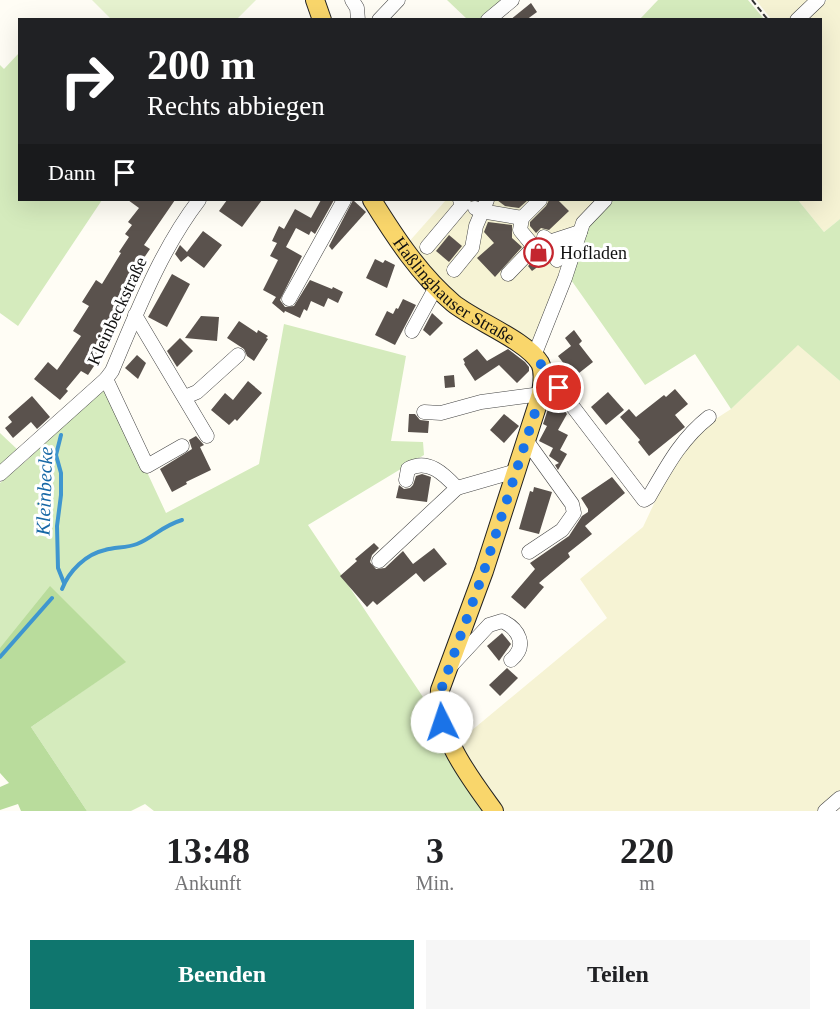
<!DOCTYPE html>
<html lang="de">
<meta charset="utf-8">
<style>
:root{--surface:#fff;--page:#f6f6f6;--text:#202124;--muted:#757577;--accent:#0f766e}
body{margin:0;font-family:Georgia,serif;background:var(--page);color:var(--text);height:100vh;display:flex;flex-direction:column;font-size:22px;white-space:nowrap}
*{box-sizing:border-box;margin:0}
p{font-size:20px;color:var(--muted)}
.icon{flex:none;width:33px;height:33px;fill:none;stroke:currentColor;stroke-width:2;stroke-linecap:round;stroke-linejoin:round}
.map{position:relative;height:811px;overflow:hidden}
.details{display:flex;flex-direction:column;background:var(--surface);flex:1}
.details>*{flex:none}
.banner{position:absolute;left:18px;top:18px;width:804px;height:183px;border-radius:0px;box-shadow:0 6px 24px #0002;background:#202124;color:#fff;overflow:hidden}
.pin{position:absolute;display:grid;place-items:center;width:51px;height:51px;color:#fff;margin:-26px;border:3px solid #fff;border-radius:50%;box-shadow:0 2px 6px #0007}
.me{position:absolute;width:66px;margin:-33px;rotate:356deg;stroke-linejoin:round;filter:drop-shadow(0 0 4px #0008)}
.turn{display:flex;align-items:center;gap:21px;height:126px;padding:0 30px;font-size:27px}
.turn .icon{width:78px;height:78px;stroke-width:2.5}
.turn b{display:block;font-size:42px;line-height:51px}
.then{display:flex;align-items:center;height:57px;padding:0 30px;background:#0003;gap:12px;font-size:22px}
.eta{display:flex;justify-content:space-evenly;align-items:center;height:102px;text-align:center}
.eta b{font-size:36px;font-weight:600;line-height:42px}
.cta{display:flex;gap:12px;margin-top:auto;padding:12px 30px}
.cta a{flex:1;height:69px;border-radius:0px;background:var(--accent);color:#fff;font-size:24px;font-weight:600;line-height:69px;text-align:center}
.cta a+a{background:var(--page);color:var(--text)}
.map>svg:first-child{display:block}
.farmland{fill:#f6f3d4}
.green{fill:#d5ebbd}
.forest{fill:#b9dc9c}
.pitch{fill:#e6f2cf}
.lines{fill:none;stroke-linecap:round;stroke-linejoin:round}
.stream{stroke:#3f96cf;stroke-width:4}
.building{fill:#5a524d}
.minor-casing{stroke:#444;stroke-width:15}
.major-casing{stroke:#222;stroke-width:20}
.path{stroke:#333;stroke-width:2;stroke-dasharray:6 3;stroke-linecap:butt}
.minor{stroke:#fff;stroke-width:14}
.major{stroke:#f9d66b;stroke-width:18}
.route{stroke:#1a73e8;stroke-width:10;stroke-dasharray:0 18}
.labels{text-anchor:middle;stroke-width:6;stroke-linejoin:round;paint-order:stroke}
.poi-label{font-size:18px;fill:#111;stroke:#fff;text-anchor:start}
.street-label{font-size:18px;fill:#111;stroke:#fff}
.water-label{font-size:20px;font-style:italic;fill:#1768a6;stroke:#fff}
</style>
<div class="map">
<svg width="840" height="811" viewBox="0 0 840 811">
<rect width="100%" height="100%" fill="#fffdf5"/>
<g class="farmland">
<path d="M756,0H810L788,20L771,19Z"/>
<path d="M827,0H840V219L824,232L798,200H820V20L806,19Z"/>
<path d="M446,200H598L538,344L459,299L407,244Z"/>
<path d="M798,344L840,381V791L818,811H503L487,792L459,741L607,618L580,579L643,527L667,476L694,433L731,409Z"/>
</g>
<g class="green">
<path d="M447,0H509L484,20L467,19Z"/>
<path d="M658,0H748L764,19H640Z"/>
<path d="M19,53L20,200H102L18,326L0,313V65L4,69Z"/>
<path d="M611,200H798L824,232L840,219V381L798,345L731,409L695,354L645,385L569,277C581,242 585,227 611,200Z"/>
<path d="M284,324L406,356L391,441L423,442L424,455L308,525L433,712L487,811H154L145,804L131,811H87L31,727L125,662L0,648V483L27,460L106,384L166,513L259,464Z"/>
<path d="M0,433L19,451L0,468Z"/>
</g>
<path class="forest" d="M50,586L126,662L31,727L87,811H21L18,804L0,810V787L9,783L0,773V648Z"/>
<path class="pitch" d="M92,0H256L237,19L112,20Z"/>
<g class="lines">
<g class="stream">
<path d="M61,435L56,455L61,473V495L57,526L58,568L64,583"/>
<path d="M62,589C69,571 86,554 105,550C115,547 127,548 137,544C154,537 162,526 182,520"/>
<path d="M0,657L52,598"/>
</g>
</g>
<g class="building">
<path d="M531,3L537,12L526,20H510Z"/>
<path d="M128,200H175L144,245L150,249L133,274L136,277L106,326L112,330L96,354L100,357L88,375L81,371L66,389L68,391L60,400L34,379L48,362L57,370L81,336L73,331L89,306L82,302L96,280L102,284L121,253L119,252L129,237L125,234L132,225L128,222L139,208Z"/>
<path d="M227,200H262L242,227L219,211Z"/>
<path d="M321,200H334L315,234L311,231L309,235L296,228L286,247L302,256L280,300L285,307L294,306L310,280L332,289L333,287L343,292L338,303L328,298L324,307L311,301L307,311L304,309L300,318L285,311L284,313L272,303L276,297L263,290L278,260L270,256L277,243L272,241L279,226L284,229L295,209L311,218Z"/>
<path d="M353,200L366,212L332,250L329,246Z"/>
<path d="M497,200H528L519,208L505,206Z"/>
<path d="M549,200H558L569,211L549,230L541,228L536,233L530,226V222L546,206Z"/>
<path d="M488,222L512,225V238L522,247L495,277L477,258L494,243L484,232Z"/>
<path d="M203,231L222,245L204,268L188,256L181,262L175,254L180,245L187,252Z"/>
<path d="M449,235L462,246L449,262L436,251Z"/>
<path d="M544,253L547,260L532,271L528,266L539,255Z"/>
<path d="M375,259L383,263L385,260L395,265L387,288L366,278Z"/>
<path d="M172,274L190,284L167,327L148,317Z"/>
<path d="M403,299L416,305L395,345L375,335L387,311L393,314L396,308L398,309Z"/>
<path d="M432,313L443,323L430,336L423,330Z"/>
<path d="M201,316L219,317L217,341L185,338Z"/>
<path d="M239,321L257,333L258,330L268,336L266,338L268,339L254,361L247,356L244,349L227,338Z"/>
<path d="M574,330L582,341L579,344L593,362L574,377L558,356L571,346L565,338Z"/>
<path d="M180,338L193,351L177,367L167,351Z"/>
<path d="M477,349L487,361L508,349L525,362L529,367V371L517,383L499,365L475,381L464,364L465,363L463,359Z"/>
<path d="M137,355L146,363L138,379L125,368Z"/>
<path d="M454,375L455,387L445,388L444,376Z"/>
<path d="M248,381L262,393L237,421L235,419L229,425L211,410L225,393L233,400Z"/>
<path d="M675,389L688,404L675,415L685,427L649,456L638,442L640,440L620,417L629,409L636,417L664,395L666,397Z"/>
<path d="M608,392L624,410L606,425L591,407Z"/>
<path d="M32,396L50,417L37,429L31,422L13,438L5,428L12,422L8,417Z"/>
<path d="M551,400L560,405L567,414L558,430L568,435L560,450L567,454L558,470L555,465L559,463L549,456L553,448L539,441L547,426L543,424Z"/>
<path d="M409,414H415L420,420L429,421L428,433L408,432Z"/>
<path d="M504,414L519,426L504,443L490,430Z"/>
<path d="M196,436L204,445L200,447L211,470L186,482L187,484L172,492L160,469L192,449L189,440Z"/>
<path d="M422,474L431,477L427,502L396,498L399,485L404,489L410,488L413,485L416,476Z"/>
<path d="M612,477L625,493L585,526L592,534L568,553L570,557L539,583L544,587L525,609L511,597L535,569L530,563L569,536L582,516L588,512V509L581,498Z"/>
<path d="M534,487L552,492L539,534L519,529L530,491L533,492Z"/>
<path d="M374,543L379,548L372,555L370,562L376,569L385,568L403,551L413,564L434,548L447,564L424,582L416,573L377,605L373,601L367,607L340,576L357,561L355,559Z"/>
<path d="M502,633L511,644L499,661L487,646Z"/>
<path d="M507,668L518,678L500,696L489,685Z"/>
</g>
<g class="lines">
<defs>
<g id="minor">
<path d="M352,0L357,8L358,20"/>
<path d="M379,20L398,0"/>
<path d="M488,20L512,0"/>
<path d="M797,20L818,0"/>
<path d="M475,208L481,211L522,218"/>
<path d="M544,237L549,241L557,260"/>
<path d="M427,247L464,203L460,200"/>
<path d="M534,247L520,230L522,218L540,200"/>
<path d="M454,270L472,248L476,226L487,200"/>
<path d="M508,274L534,247L580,232"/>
<path d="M289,299L344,200"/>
<path d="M135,315L207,436"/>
<path d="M412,331L436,287"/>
<path d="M534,356L565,278L583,223L605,200"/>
<path d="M541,365L644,500L649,497C667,466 681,439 709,417"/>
<path d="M106,379L147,466L182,446"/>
<path d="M185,397L197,392L238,355"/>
<path d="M424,412L441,413L481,402L541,394"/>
<path d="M526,440L572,504L574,513L562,530L529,552"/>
<path d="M0,474L106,379L112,371C137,312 160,251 199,200"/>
<path d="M457,488L516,471"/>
<path d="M379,561L457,488C444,474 428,458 408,469L406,480"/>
<path d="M450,667L489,625L502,621C519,629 528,646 511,660"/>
<path d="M825,811L840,798"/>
</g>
<g id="major">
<path d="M315,0L322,20"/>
<path id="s1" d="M372,200C395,237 419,274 453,303C475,321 526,340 540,363C545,373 542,384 541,394L484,571L440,690C437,736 468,775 494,811"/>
</g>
</defs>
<use href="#minor" class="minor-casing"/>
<use href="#major" class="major-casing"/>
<path class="path" d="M752,0L768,20"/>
<use href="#minor" class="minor"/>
<use href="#major" class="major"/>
</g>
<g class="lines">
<path class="route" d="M442,722L439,707L441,690L484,571L541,394L543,371L540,363L559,388"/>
</g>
<defs>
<symbol id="shop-ring" viewBox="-11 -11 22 22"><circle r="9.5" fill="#fff" stroke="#c4262e" stroke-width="1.5"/><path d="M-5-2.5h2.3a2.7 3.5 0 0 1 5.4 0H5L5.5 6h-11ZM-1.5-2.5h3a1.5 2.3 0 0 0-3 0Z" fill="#c4262e"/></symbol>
</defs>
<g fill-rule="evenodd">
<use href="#shop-ring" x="522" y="236" width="33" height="33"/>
</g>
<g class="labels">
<g class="poi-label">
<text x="560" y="259">Hofladen</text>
</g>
<g class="street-label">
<text dy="6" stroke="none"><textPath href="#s1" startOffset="124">Haßlinghauser Straße</textPath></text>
<text transform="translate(117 311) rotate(-65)" y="6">Kleinbeckstraße</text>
</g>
<g class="water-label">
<text transform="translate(44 491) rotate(-88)" y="7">Kleinbecke</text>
</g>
</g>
</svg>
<div class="pin" style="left:559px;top:388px;background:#d93025"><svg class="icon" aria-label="arrive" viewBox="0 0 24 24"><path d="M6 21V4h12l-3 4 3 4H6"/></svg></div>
<svg class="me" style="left:442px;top:722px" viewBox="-20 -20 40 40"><circle r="19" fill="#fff"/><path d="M0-13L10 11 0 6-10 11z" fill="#1a73e8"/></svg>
<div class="banner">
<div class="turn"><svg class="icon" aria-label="right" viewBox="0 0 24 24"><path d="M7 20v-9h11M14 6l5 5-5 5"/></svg><div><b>200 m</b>Rechts abbiegen</div></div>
<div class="then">Dann<svg class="icon" aria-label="arrive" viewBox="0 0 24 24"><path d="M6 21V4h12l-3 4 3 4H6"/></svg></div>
</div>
</div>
<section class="details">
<div class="eta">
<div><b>13:48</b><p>Ankunft</p></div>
<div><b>3</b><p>Min.</p></div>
<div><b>220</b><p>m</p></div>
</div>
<div class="cta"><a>Beenden</a><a>Teilen</a></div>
</section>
